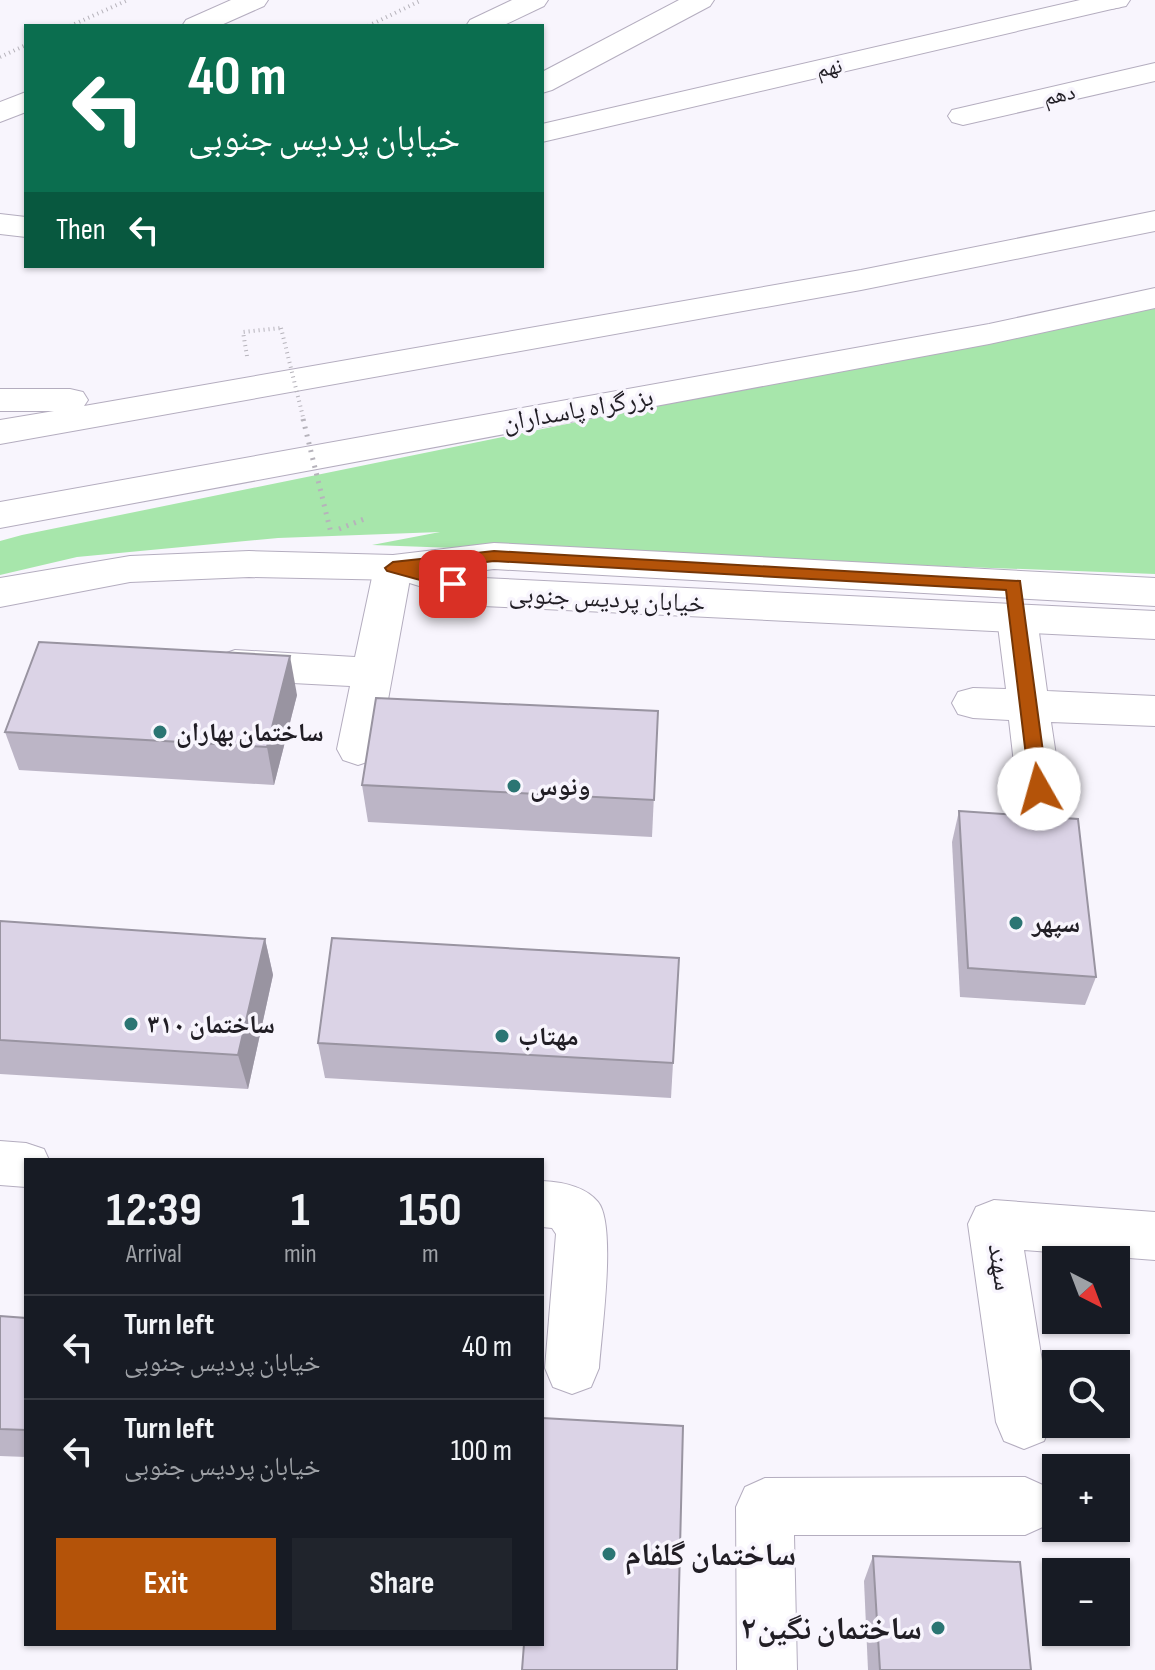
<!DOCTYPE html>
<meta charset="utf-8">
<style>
:root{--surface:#171b24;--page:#20242c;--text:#f1f3f6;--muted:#9ea1a6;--line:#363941;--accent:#b45309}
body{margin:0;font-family:"Sofia Sans Condensed","Noto Naskh Arabic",sans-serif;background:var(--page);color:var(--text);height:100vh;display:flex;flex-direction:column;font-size:30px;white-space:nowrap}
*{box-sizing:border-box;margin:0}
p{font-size:26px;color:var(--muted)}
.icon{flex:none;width:44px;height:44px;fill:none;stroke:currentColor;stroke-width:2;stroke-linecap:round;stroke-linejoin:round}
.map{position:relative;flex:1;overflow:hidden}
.panel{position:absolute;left:24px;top:1158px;width:520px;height:488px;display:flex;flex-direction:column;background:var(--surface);border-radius:0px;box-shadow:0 2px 6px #0004}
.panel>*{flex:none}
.top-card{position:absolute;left:24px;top:24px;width:520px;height:244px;border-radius:0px;box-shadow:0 2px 6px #0004;background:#0b6e4f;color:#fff;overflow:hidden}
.needle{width:52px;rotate:138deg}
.buttons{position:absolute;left:1042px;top:1246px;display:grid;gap:16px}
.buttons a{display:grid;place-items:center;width:88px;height:88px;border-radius:0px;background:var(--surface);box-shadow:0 2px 6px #0004;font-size:40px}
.pin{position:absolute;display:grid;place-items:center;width:68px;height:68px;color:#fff;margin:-34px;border-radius:16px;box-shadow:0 4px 12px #0006}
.me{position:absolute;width:88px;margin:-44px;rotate:353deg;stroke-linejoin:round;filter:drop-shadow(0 0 6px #0008)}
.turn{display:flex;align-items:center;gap:28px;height:168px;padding:0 32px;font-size:36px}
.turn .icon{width:104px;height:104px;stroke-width:2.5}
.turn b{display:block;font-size:56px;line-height:68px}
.then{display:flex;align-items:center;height:76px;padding:0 32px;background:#0003;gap:16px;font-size:30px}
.eta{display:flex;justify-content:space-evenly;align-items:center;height:136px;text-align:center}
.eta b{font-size:48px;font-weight:700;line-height:56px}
.cta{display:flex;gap:16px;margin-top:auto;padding:16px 32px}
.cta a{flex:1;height:92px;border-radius:0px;background:var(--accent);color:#fff;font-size:32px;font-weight:700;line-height:92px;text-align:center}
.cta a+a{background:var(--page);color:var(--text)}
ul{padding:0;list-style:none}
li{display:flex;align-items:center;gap:24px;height:104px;padding:0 32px;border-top:2px solid var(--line)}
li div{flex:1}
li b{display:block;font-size:30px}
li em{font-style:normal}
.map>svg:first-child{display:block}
.green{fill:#a7e6ab}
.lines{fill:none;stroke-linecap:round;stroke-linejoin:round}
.street-casing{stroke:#b4adbf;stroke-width:2}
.secondary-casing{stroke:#b4adbf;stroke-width:2}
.highway-casing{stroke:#b4adbf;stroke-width:2}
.path-far1{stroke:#b6b3bb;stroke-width:4;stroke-dasharray:1 4;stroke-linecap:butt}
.path{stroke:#b6b3bb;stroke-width:5;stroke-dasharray:2 6;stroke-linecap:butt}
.street{fill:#fff;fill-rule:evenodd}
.secondary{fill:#fff;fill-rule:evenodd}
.highway{fill:#fff;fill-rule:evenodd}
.path-bridge-far1{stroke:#b6b3bb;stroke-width:4;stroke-dasharray:1 4;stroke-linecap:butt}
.path-bridge{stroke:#b6b3bb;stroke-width:5;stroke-dasharray:2 6;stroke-linecap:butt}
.wall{fill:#bcb5c6}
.shaded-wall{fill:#9994a1}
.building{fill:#dbd3e6;stroke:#9994a1;stroke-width:2}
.route{fill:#b45309;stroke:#753606;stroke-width:2}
.poi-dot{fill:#2b7573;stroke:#f8f5fd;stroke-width:3}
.labels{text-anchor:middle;stroke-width:7;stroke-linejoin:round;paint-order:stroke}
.far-street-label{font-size:22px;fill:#211e25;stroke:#f8f5fd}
.street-label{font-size:26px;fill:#211e25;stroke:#f8f5fd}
.poi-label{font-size:26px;font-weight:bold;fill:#211e25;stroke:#f8f5fd;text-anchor:start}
.near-poi-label{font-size:32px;font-weight:bold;fill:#211e25;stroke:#f8f5fd;text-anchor:start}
</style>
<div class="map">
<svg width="1155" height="1670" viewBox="0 0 1155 1670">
<rect width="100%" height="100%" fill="#f8f5fd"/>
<path class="green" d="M1155,304V574L372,545L440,532L278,538L77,557L0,575V541L22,535Z"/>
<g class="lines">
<defs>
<g id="street">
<path d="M231,0H268L264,6L219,26H182L186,20Z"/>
<path d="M512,0H548L544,6L502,26H466L470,20Z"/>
<path d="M679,0H714L710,6L552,90L542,93V72Z"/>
<path d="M1080,0H1130L1126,6L1116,8L542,142V124Z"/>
<path d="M1155,63V81L963,125L952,122L948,116L952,110Z"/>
<path d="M26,92V112L0,122V102Z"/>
<path d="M0,214L26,217V237L0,234Z"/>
<path d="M393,555L407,559L412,568L379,749L373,760L358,765L343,760L337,749L350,686L235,680L221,675L215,665L221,655L235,650L355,657L374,568L379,559Z"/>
<path d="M1017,604L1031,608L1037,618L1047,691L1155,696V726L1051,722L1061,789L1054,801L1039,805L1024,801L1017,789L1009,720L973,718L958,714L952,703L958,692L973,688L1006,689L997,618L1003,608Z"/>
<path d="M0,1141L26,1143L44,1149L49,1160H26V1187L0,1185Z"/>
<path d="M542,1181C562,1182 585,1186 598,1202C617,1225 601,1335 599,1368L591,1387L572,1394L553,1387L545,1368L556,1234L552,1228L542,1227Z"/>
<path d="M994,1200L1155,1212V1260L1024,1250L1052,1422L1044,1441L1024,1449L1004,1441L996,1422L968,1224L976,1207Z"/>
<path d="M1025,1477L1045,1486L1054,1506L1045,1526L1025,1535H794L797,1670H737L736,1507L745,1487L765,1478Z"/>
</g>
<g id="secondary">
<path d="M1094,0H1124L1125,1L1121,7L1111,9L1098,6Z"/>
<path d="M494,543L1155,578V606L494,569L463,573L483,578L1155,611V639L483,606L400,580L249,577L130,582L0,607V578L130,556L249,551L393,555Z"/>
</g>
<g id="highway">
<path d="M1155,211V231L861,290L0,444V420L54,411H0V389H70L83,392L88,400L84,406L861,270Z"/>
<path d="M1155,288V308L989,344L0,528V502L989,324Z"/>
</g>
</defs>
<use href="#street" class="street-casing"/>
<use href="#secondary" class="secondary-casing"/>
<use href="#highway" class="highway-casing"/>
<g class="path-far1">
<path d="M70,26L128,0"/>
<path d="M368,26L422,0"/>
<path d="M0,57L26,45"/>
<path d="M247,356L243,332L281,328"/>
</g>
<path class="path" d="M339,529L364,519"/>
<use href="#street" class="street"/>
<use href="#secondary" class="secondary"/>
<use href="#highway" class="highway"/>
<path class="path-bridge-far1" d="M281,328L304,421"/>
<path class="path-bridge" d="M303,419L331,533"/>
</g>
<g class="wall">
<path d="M297,695L274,785L19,770L5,732Z"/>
<path d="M658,711L652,837L368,822L362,785Z"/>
<path d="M959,811L1096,977L1085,1005L960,997L952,842Z"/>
<path d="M0,921L265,939L273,975L248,1089L0,1074Z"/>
<path d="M318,1043L673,1063L671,1098L325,1078Z"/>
<path d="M0,1316L26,1318V1457L0,1456Z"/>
<path d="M873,1556L1031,1670H868L864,1581Z"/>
</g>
<g class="shaded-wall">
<path d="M290,656L297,695L274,785L267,747Z"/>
<path d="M265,939L273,975L248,1089L238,1055Z"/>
</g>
<g class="building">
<path d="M39,642L290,656L267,747L5,732Z"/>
<path d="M376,698L658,711L654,800L362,785Z"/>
<path d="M959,811L1078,819L1096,977L968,968Z"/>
<path d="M0,921L265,939L238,1055L0,1040Z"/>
<path d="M332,938L679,958L673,1063L318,1043Z"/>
<path d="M0,1316L26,1318V1430L0,1429Z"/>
<path d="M542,1418L683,1426L677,1670H522L524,1644H542Z"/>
<path d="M873,1556L1020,1562L1031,1670H880Z"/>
</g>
<path class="route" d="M494,551L1020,581L1048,789L1039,796L1030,789L1006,590L494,561L422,570L459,580V588L453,589L387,571L385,568L393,562Z"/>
<g class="poi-dot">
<circle cx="160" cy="732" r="8"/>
<circle cx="514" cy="786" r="8"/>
<circle cx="1016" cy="923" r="8"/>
<circle cx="131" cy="1024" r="8"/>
<circle cx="502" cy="1036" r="8"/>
<circle cx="609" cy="1554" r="8"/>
<circle cx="938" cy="1628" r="8"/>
</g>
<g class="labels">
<g class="far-street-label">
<text transform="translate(829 67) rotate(-13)" y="8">نهم</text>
<text transform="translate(1059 94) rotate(-13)" y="8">دهم</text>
</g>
<g class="street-label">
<text transform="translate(578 409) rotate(-10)" y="9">بزرگراه پاسداران</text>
<text transform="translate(607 598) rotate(3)" y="9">خیابان پردیس جنوبی</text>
<text transform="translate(1001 1267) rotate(81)" y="9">سهند</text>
</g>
<g class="poi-label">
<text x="176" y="741">ساختمان بهاران</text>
<text x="530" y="795">ونوس</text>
<text x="1032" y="932">سپهر</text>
<text x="147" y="1033">ساختمان ۳۱۰</text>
<text x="518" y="1045">مهتاب</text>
</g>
<g class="near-poi-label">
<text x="625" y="1565">ساختمان گلفام</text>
<text x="922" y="1639" text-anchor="end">ساختمان نگین۲</text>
</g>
</g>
</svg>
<div class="buttons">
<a><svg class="needle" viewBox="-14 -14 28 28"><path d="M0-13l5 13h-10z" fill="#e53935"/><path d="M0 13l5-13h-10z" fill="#9ea1a6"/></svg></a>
<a><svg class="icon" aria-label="search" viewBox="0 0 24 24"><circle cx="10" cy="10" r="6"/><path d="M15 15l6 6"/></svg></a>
<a>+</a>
<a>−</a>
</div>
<div class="pin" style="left:453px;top:584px;background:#d93025"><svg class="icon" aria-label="arrive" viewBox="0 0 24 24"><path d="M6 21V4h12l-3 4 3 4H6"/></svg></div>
<svg class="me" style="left:1039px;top:789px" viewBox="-20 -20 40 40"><circle r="19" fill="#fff"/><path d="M0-13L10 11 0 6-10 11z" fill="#b45309"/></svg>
<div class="top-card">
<div class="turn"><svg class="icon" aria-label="left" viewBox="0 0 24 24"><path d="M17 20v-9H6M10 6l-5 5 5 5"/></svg><div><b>40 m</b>خیابان پردیس جنوبی</div></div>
<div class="then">Then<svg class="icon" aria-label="left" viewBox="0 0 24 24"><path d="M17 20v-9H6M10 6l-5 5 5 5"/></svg></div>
</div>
<section class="panel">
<div class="eta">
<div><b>12:39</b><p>Arrival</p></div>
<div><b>1</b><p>min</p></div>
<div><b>150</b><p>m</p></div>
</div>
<ul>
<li><svg class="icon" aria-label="left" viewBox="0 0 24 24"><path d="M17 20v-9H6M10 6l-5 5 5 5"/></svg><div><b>Turn left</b><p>خیابان پردیس جنوبی</p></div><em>40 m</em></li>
<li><svg class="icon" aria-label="left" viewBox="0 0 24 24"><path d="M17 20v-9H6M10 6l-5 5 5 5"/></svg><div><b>Turn left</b><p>خیابان پردیس جنوبی</p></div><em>100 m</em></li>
</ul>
<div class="cta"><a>Exit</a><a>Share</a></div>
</section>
</div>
